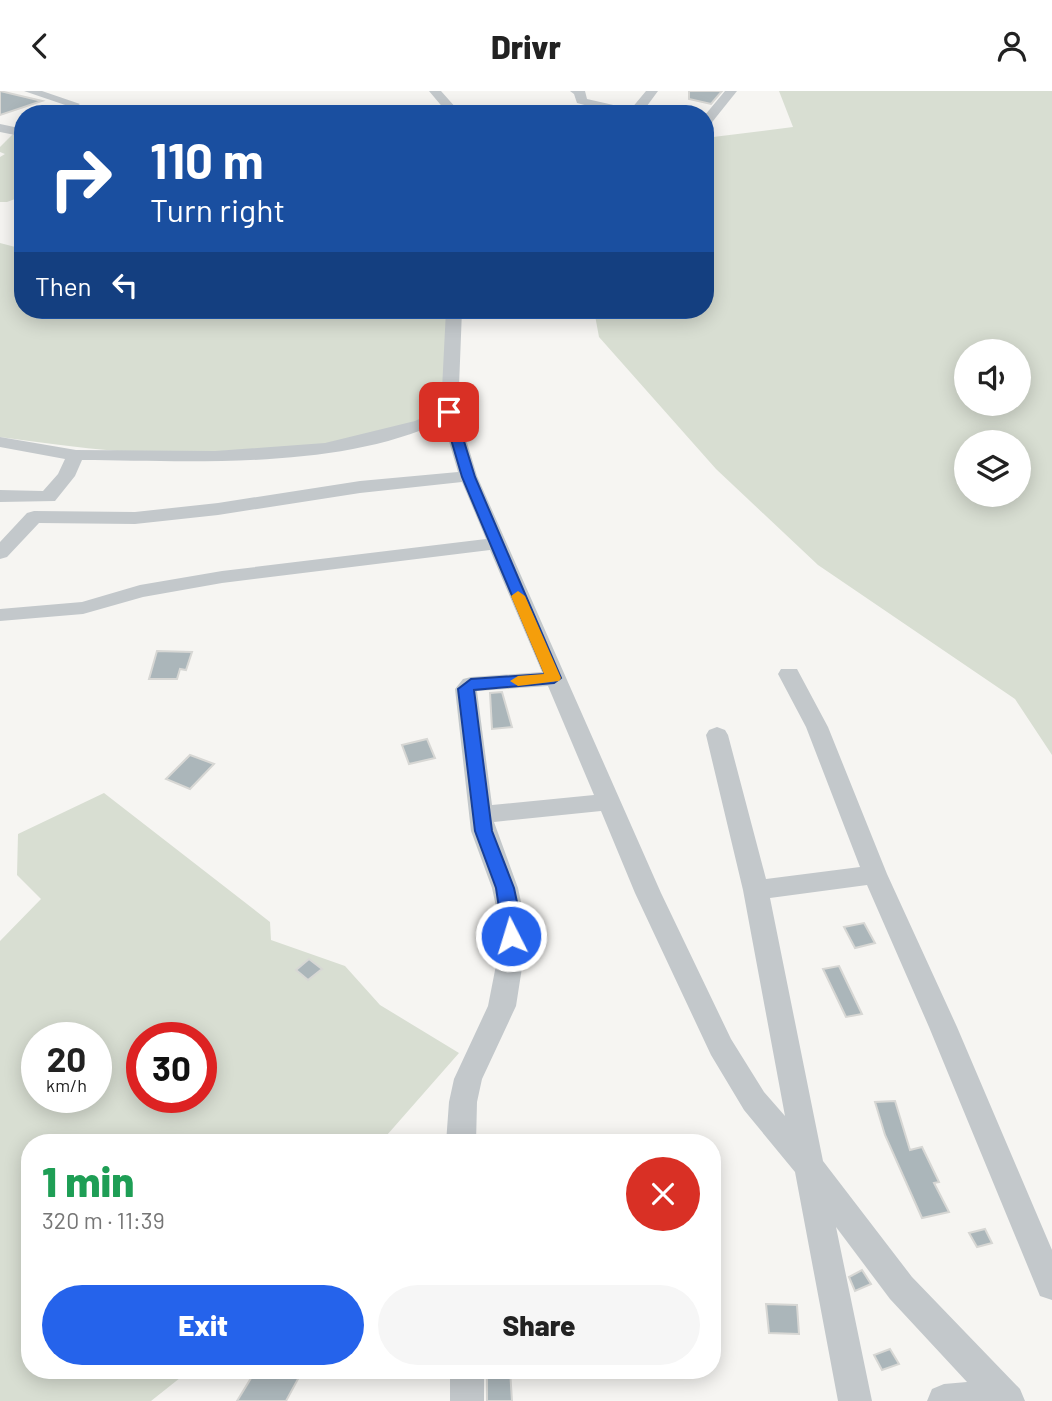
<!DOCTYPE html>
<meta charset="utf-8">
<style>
:root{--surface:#fff;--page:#f6f6f6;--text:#222;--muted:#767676;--accent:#2563eb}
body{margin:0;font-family:Barlow,sans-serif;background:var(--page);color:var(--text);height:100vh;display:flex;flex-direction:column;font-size:26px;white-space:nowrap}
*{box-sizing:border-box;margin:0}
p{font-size:23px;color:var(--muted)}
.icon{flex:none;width:38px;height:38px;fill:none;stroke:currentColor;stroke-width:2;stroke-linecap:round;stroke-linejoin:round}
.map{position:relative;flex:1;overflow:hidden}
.panel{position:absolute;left:21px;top:1043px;width:700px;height:245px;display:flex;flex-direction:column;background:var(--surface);border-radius:28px;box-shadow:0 4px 18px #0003}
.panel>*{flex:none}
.hud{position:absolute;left:14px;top:14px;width:700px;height:214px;border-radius:28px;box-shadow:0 4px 18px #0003;background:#1a4fa0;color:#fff;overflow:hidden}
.controls{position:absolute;left:954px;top:248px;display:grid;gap:14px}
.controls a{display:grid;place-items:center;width:77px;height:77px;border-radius:50%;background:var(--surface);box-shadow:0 4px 18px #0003;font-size:35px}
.speed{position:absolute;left:21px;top:931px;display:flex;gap:14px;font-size:35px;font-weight:700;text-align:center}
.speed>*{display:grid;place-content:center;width:91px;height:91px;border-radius:50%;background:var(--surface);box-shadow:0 4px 18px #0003;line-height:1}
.speed small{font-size:18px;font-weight:400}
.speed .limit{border:10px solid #d22;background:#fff;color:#111}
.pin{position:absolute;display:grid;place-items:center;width:60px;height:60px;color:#fff;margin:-30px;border-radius:14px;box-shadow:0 4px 10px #0006}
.me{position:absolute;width:77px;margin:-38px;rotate:355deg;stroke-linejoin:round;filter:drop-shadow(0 0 5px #0008)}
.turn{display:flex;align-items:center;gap:24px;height:147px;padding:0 21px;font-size:32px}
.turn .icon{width:91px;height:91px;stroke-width:2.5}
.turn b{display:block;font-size:49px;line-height:60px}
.then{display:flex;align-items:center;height:66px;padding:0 21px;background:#0003;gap:14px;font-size:26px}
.round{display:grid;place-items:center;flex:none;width:74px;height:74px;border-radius:37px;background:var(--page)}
.overview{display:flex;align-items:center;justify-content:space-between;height:119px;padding:0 21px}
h1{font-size:42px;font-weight:800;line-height:52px;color:#1e9e55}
.action{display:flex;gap:14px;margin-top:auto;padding:14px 21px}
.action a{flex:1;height:80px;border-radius:42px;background:var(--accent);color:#fff;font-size:28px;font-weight:800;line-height:80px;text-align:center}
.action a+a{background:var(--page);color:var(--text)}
header{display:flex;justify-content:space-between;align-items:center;height:91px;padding:0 21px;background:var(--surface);font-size:32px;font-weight:800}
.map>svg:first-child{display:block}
.green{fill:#d8ded2;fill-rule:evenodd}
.building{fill:#abb6ba;stroke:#d7d7d4;stroke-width:2}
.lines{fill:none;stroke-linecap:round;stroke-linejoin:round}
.street{fill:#c3c8cb;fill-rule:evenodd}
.route{fill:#2563eb;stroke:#184099;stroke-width:2}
.slow{fill:#f59e0b}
</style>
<header><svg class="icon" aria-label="back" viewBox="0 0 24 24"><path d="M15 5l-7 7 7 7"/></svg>Drivr<svg class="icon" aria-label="person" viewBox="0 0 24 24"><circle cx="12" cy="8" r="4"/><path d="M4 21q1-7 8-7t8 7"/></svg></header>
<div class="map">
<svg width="1052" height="1310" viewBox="0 0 1052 1310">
<rect width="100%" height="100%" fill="#f6f5f2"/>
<g class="green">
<path d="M779,0H1052V664L1015,608L818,474L716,378L599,246L594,219H705V47L793,36ZM966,261H1018V313H966ZM966,352H1018V404H966Z"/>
<path d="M23,33V105L7,111H0V66L5,63L0,61V56Z"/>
<path d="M0,152L23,158V219H455L457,231L454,308C400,352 321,354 255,358C209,361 163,364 117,360C78,357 39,351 0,346Z"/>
<path d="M104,702L270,831L271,849L345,875L380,914L459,962L380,1052H30V1279H190L151,1310H0V850L41,808L17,784L18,743ZM37,947H96V1006H37ZM142,947H201V1006H142Z"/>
</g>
<g class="building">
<path d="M0,0L42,10L0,24Z"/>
<path d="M689,0H722L711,13L689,8Z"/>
<path d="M157,560L192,561L186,579L180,578L177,588H149Z"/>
<path d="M502,601L512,636L492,638L490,602Z"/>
<path d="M427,648L435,667L409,673L402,654Z"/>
<path d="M190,664L214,673L190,698L166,688Z"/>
<path d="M864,832L875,852L855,857L844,836Z"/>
<path d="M309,868L322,878L308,889L296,879Z"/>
<path d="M839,875L862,923L846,926L823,878Z"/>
<path d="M895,1010L910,1059L922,1056L939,1091L934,1092L949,1121L922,1127L885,1044L875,1011Z"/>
<path d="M985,1138L992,1152L977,1156L969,1142Z"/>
<path d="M862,1179L871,1193L855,1200L849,1186Z"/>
<path d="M766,1213L797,1214L799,1243L769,1242Z"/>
<path d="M890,1258L899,1273L882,1279L874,1264Z"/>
<path d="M256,1279H282L298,1288L286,1310H237Z"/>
<path d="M487,1279H510L512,1310H487Z"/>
</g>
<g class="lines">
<g class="street">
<path d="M24,0H42L80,13L74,17Z"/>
<path d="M429,0H441L457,18V23H445V19Z"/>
<path d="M570,0H585L587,8L631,18L646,0H658L641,23H619L577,12L574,3Z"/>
<path d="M725,0H737L709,35L705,36V24Z"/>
<path d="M0,33L19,37L21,40L15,44L0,41Z"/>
<path d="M446,219H462L458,321L477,385L661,802L731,948L764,1001L785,1025L743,799L706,644L709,639L717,636L725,639L728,644L766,788L860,776L806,636L778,583L781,578H797L828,636L887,783L957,936L1052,1159V1209L1040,1205L929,936L867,794L770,807L823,1070L912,1186L1020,1298L1025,1310H927L932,1298L944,1293L967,1291L890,1208L836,1136L872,1310H838L795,1081L744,1019L711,964L635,802L601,720L494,731L518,797L524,825V864L516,915L482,988L477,1011L476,1052H446L449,1011L454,988L488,915L498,864V825L492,797L471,740L455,598L463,588L471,586L542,581L490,459L222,492L143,506L83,523L0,530V518L82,511L140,494L222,480L486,448L462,391L360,402L218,424L135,433L39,432L7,466L0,468V451L27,422L34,420L135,421L218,412L360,390L458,381L443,330C339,379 195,370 82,369L75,385L55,410L0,411V399L43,400L58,383L65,368L0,356V346L76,359L215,360L325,352L415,330L441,318ZM548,595L594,704L492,714L477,600Z"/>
<rect x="450" y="1279" width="34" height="31"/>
</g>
</g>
<path class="route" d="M449,318L455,321L475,386L561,587L554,592L474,599L492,740L514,797L520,825L517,850L511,852L504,850L496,797L475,740L458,598L471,588L545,583L462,386L443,321Z"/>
<path class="slow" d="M518,500L525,505L561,587L559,590L518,595L510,590L518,585L544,583L511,505Z"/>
</svg>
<div class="controls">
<a><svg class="icon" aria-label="sound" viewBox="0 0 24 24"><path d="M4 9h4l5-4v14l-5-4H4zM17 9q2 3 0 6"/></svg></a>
<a><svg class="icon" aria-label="layers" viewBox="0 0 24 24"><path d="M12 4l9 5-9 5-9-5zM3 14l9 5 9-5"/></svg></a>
</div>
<div class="speed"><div>20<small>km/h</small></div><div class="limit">30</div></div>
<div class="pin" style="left:449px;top:321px;background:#d93025"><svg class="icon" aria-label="arrive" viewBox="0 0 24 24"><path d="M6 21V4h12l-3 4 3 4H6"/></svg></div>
<svg class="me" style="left:511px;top:845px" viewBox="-20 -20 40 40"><circle r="17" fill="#2563eb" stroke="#fff" stroke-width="3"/><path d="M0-11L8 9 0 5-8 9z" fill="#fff"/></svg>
<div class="hud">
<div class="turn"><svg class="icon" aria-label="right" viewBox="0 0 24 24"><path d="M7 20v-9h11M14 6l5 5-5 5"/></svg><div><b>110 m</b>Turn right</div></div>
<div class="then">Then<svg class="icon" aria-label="left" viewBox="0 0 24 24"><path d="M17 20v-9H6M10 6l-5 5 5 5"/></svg></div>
</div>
<section class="panel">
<div class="overview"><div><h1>1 min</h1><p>320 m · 11:39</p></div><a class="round" style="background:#d93025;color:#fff"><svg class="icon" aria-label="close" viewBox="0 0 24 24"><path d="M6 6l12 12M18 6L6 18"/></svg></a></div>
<div class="action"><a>Exit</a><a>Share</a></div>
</section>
</div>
